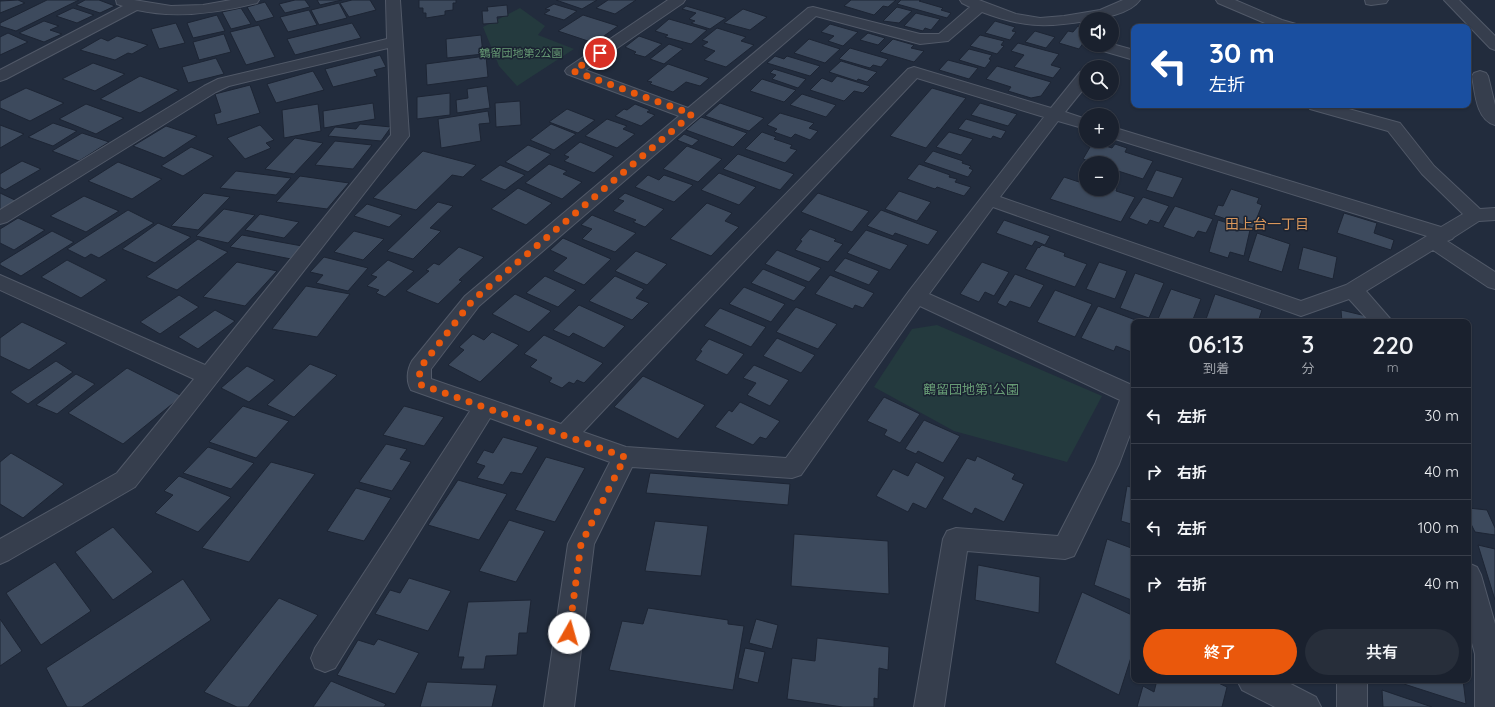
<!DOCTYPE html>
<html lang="ja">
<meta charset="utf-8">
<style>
:root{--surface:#1a212e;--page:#272e3a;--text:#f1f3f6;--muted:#9fa3aa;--line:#383e4a;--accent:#ea580c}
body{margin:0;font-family:Quicksand,"Noto Sans JP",sans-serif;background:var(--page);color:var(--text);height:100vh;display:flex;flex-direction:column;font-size:15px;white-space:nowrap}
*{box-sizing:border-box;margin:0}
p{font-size:13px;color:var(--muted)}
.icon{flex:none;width:22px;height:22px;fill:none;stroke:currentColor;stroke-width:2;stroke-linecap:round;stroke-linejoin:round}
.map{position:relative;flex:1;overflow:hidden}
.details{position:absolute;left:1131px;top:319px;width:340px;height:364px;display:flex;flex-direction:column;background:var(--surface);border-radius:8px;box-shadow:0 1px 3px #0004,0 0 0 1px var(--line)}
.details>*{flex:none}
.banner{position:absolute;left:1131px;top:24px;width:340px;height:84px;border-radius:8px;box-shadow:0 1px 3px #0004,0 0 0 1px var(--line);background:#1a4fa0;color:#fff;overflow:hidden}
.tools{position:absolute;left:1079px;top:12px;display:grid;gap:8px}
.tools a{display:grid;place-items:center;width:40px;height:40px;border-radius:50%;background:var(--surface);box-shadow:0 1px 3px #0004,0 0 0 1px var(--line);font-size:20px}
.pin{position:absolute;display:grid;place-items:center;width:34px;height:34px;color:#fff;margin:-17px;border:2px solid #fff;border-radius:50%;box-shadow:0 1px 4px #0007}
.me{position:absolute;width:44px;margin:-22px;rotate:7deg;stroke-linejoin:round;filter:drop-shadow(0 0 3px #0008)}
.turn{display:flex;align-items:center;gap:14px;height:84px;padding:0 12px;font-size:18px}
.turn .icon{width:52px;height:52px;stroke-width:2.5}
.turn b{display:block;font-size:28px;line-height:34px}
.eta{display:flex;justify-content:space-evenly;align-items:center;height:68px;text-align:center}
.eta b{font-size:24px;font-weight:600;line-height:28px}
.cta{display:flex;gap:8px;margin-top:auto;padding:8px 12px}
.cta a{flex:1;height:46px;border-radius:24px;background:var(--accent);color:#fff;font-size:16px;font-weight:600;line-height:46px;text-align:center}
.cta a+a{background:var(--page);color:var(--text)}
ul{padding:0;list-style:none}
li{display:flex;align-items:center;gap:12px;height:56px;padding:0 12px;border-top:1px solid var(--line)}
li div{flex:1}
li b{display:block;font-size:15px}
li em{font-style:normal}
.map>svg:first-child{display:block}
.green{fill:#243a3e}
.building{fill:#3d4a5d;stroke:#1d2534}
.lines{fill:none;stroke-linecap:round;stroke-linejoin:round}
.minor-casing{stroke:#515968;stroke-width:2}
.minor{fill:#363e4d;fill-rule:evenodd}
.route{stroke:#ea580c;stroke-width:7;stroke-dasharray:0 12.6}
.labels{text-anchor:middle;stroke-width:3;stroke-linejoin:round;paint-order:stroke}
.far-park-label{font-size:11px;fill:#679b75;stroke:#1b2332}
.park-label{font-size:13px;fill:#679b75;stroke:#1b2332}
.neighbourhood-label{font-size:14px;fill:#da975b;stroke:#1b2332}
</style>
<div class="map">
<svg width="1495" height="707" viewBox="0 0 1495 707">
<rect width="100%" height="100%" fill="#222c3d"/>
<g class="green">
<path d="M520,8L545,26L538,35L574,49L517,86L499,66L483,27Z"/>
<path d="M937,325L1102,396L1067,462L954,431L874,387L912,329Z"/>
</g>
<g class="building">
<path d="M18,0L25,3L0,13V1Z"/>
<path d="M47,0H79L16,31L0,26V23Z"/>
<path d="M85,0H99L115,6L100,13L76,5Z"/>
<path d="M295,0H305L310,7L285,13L279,4Z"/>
<path d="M317,0H342L320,5Z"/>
<path d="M352,0H370L376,10L349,17L340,3Z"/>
<path d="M419,0H456V3H453V10L445,11V15L426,18V13H423V8H419Z"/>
<path d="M556,0H597L582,9Z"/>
<path d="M608,0H636L615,14L596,8Z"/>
<path d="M851,0H896L888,7L883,6L874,15L844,6Z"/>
<path d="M901,0H921L919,1L943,8L941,10L951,13L947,18L897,4Z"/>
<path d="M265,2L274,17L256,22L247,7Z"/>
<path d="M339,3L347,18L319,25L311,10Z"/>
<path d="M554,4L577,11L564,20L544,14L550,10L545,9Z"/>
<path d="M507,5L508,16L497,17L498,23L483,24L482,11H488L487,7Z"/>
<path d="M686,6L726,18L710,29L691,23L695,21L689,19L696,13L682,9Z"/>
<path d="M897,7L912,11L899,23L883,21Z"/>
<path d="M73,8L94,15L77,23L56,16Z"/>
<path d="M241,8L251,24L231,29L222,12Z"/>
<path d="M743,9L767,17L750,30L724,23Z"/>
<path d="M309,10L317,25L288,32L280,17Z"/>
<path d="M916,13L940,19L931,30L925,28L923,31L904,26Z"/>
<path d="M217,15L225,31L193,38L187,23Z"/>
<path d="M583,15L618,26L594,43L558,31Z"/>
<path d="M669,19L707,30L691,44L665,37L668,35L655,31Z"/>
<path d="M44,21L59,26L50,30L62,34L44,42L19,33Z"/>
<path d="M995,21L1015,27L1012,31L1016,32L1010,40L985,33Z"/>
<path d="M176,23L185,43L159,49L151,29Z"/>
<path d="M352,23L361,38L295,55L287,39Z"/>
<path d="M830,24L858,32L843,46L828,41L834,36L821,32Z"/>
<path d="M259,25L275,57L246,65L230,32Z"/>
<path d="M1078,26L1086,29V39L1079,49L1059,43L1068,31L1073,32Z"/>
<path d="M717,28L746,37L741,41L754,45L726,67L704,60L715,51L702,46L708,42L702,40Z"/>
<path d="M1035,31L1055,37L1046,48L1025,42Z"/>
<path d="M8,33L28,42L0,55V37Z"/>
<path d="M868,33L885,38L878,45L860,40Z"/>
<path d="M224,34L231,52L199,60L193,42Z"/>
<path d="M481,35L483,54L447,58L446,39Z"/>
<path d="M980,35L1004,41L1001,45L1004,46L997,54L970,46Z"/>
<path d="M117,36L148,45L132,54L128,53L115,60L80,50L101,38L108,41Z"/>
<path d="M639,36L662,44L645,57L634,54L636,52L625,47Z"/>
<path d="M809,39L840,49L825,63L794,53Z"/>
<path d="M893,39L914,45L911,48L924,51L914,62L880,52Z"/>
<path d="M1018,43L1059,54L1051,65L1061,68L1053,78L1014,67L1024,55L1011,51Z"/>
<path d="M669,44L683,49L664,64L650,59Z"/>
<path d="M850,48L888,59L881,67L873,65L870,68L839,59Z"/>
<path d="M969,49L992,55L989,59L991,60L985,68L959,60Z"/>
<path d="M380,55L386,67L374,70L377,76L333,87L325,69Z"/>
<path d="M486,56L488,77L427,85L426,64Z"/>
<path d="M775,56L784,59L787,56L820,66L810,76L767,63Z"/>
<path d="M216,58L224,74L188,83L182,67Z"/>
<path d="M948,60L978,68L969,79L939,70Z"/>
<path d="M841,61L877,72L867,82L858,79L857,81L829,72Z"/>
<path d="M93,63L125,74L95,91L62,79Z"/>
<path d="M668,64L709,78L700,86L686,82L673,92L650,84L652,82L647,81Z"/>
<path d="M997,66L1051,82L1041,96L1031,98L1008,91L1011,87L986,79Z"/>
<path d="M774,69L806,79L798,88L772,79L776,75L770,73Z"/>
<path d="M313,71L324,90L276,103L267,84Z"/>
<path d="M140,76L179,90L140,113L100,99Z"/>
<path d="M837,76L870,86L863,93L854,91L844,101L810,90L822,78L832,82Z"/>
<path d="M762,79L796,90L784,102L750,91Z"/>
<path d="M250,85L260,113L217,125L214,114L221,112L215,94Z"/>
<path d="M487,86L490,108L457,113L456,100L468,98L467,89Z"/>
<path d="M26,88L64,103L30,121L0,108V101Z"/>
<path d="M932,88L966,98L926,148L890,136Z"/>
<path d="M450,93V115L417,119V97Z"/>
<path d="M802,94L836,105L826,117L790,105Z"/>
<path d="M520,101L521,125L496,127L495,103Z"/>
<path d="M373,103L375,119L324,128L323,111Z"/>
<path d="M720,103L764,118L749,131L705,116Z"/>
<path d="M980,103L1017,114L1008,126L971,115Z"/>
<path d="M86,104L124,118L96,134L59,119Z"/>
<path d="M318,104L321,131L284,138L282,110Z"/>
<path d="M635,104L650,110L647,112L655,115L641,126L615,116L624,109L627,110Z"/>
<path d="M567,109L595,120L578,133L549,122Z"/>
<path d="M488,111L490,123L479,124L481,141L441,148L438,119Z"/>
<path d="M780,113L814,123L809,128L818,131L810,140L795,134L791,138L774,132L777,129L767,125Z"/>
<path d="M701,117L747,133L733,147L686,130Z"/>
<path d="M607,119L627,126L623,129L635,134L617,148L585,136Z"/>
<path d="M966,119L1006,131L1001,139L993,136L991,139L958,129Z"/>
<path d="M53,123L77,131L53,146L28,137Z"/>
<path d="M360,124L391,127L381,141L328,136L335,127L356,129Z"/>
<path d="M551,124L576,134L554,150L530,140Z"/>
<path d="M0,125L24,134L0,148Z"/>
<path d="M260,125L274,140L266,143L271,148L245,159L227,138Z"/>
<path d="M166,126L197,136L164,158L133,146Z"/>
<path d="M762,132L776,137L774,139L792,145L790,148L797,150L785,163L745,149Z"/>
<path d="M949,132L973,139L961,155L936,147Z"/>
<path d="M82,133L109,142L79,161L52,151Z"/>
<path d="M684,134L699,140L692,146L677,140Z"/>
<path d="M295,138L323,143L294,174L265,169Z"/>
<path d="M335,141L372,145L353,169L315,165Z"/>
<path d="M580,142L614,156L594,173L564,161L569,157L564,155Z"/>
<path d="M1093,142L1112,148L1115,144L1127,148L1125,152L1153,161L1143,179L1112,169V163H1094L1083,159Z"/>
<path d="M528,145L551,154L528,172L505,162Z"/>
<path d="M687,146L722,159L698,182L663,169Z"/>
<path d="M191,147L214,156L183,176L161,166Z"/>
<path d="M423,151L476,165L463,177L452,175L416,210L373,198Z"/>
<path d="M933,151L963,161L962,163L971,166L969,168L973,170L968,177L924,162Z"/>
<path d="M738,154L794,174L780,190L723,169Z"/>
<path d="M22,161L41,169L5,190L0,187V174Z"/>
<path d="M118,162L162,179L132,199L88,181Z"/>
<path d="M549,164L567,171L563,174L582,182L562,199L525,183Z"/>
<path d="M919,164L950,175L949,177L957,179L955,182L971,187L964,196L937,187L935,189L907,179Z"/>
<path d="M500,165L525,175L505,190L480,180Z"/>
<path d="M1156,170L1183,178L1173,198L1146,190Z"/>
<path d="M236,171L291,178L276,195L220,188Z"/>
<path d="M719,173L756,187L739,205L701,190Z"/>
<path d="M648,175L659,180L664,175L693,185L674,202L635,187Z"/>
<path d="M300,176L349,183L327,209L276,202Z"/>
<path d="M1064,177L1079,182L1082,177L1086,178V189H1112V186L1117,188L1116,191L1135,197L1121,222L1050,199Z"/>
<path d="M518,188L552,203L526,225L491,209Z"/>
<path d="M1231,189L1259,198L1257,203L1262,205L1253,228L1214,215L1218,205L1223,206Z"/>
<path d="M899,191L931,202L917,221L885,209Z"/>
<path d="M0,193L17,201L0,211Z"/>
<path d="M204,193L230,197L198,230L171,226Z"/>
<path d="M625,193L664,209L645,227L633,222L636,220L613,211L624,201L618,199Z"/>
<path d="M818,193L869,211L852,232L801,212Z"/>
<path d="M84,196L119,211L86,232L50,216Z"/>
<path d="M1143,197L1169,206L1159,223L1150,220L1147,225L1129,218Z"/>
<path d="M438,202L453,206L430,228L441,231L413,259L387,251Z"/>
<path d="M707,203L732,213L725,221L739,227L711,256L670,239Z"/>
<path d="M367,204L402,215L389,227L354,216Z"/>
<path d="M1175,206L1213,219L1206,233L1198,231L1194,238L1163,227Z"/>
<path d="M224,209L255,215L228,243L196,236Z"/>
<path d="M128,210L154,223L99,258L91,254L85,258L67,249Z"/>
<path d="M881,210L938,231L928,245L895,233L893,236L867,226Z"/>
<path d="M1344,213L1377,223L1374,233L1394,240L1391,250L1337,233Z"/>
<path d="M260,214L299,222L284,238L245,230Z"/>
<path d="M592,215L636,233L615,252L582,239L592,229L581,225Z"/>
<path d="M18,218L45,230L14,250L0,243V229Z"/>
<path d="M1004,220L1050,236L1045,245L1035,241L1032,246L996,233Z"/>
<path d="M1218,220L1250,230L1244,256L1230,252L1228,258L1209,252Z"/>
<path d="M158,223L191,237L155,263L122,249Z"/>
<path d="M810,229L836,239L834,241L843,244L828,262L795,250L802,241L800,240Z"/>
<path d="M866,230L908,245L890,270L847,253Z"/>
<path d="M52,231L74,242L21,276L0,265V263Z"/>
<path d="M354,231L384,239L363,260L334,252Z"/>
<path d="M1257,233L1290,244L1282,272L1248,261Z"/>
<path d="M242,235L302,246L291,259L230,247Z"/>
<path d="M563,238L611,259L584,285L553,271L567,258L550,250Z"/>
<path d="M198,239L228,252L177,290L146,277Z"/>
<path d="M1042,245L1065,253L1064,256L1087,264L1075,287L1025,269L1038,247L1039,248Z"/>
<path d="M459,247L484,257L459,280L462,281L438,304L406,291L429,271L426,270L434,263L439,265Z"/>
<path d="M1303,247L1337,257L1333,279L1298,269Z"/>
<path d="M777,250L821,268L809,282L765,264Z"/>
<path d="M636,251L667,264L647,285L615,271Z"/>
<path d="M324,257L368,268L348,291L316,283L323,275L310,272Z"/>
<path d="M845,258L879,271L869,285L834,271Z"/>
<path d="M67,260L107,280L81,298L41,277Z"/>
<path d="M388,260L414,271L385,297L376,293L379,290L367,286L377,277L371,275Z"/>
<path d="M237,262L277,271L245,306L203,297Z"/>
<path d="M982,262L1009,272L994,296L985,292L979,302L960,294Z"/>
<path d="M1099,262L1127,271L1115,299L1086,289Z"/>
<path d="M763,269L806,287L794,301L751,283Z"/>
<path d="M1135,273L1164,283L1149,318L1120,308Z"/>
<path d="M1015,274L1044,285L1030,308L1010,301L1006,307L997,303Z"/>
<path d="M830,275L874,293L863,308L855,305L853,309L815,294Z"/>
<path d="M545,276L576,290L558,307L526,293Z"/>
<path d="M615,276L644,289L636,298L649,303L632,320L589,301Z"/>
<path d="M306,286L350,294L317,337L272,329Z"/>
<path d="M744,287L785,304L771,322L729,304Z"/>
<path d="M1171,289L1201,299L1192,322H1166L1158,319Z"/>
<path d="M1055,290L1092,304L1075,337L1037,322Z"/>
<path d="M515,294L551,311L529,332L492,314Z"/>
<path d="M1215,294L1262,310L1258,322H1205Z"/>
<path d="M179,295L199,307L160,334L140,322Z"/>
<path d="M579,305L625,326L604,348L573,333L569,337L553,330Z"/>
<path d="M1098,306L1141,322H1134V353L1116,346L1114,351L1081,338Z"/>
<path d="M796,307L837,324L818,349L776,332Z"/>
<path d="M720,308L766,327L751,347L704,326Z"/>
<path d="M215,310L235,321L198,349L178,337Z"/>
<path d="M1341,310L1366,316V322H1342Z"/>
<path d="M22,322L67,343L29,370L0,356V338Z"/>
<path d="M492,332L519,345L480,382L448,365L464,350L459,347L473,334L484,340Z"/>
<path d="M544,335L603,363L584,383L577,380L574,384L569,382L562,388L549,382L552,378L530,367L537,360L524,354Z"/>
<path d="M777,338L815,355L801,373L763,356Z"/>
<path d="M709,339L744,354L727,375L695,360L702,351L700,350Z"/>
<path d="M56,361L73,372L28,404L10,392Z"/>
<path d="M310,364L337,375L294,417L267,405Z"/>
<path d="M754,365L789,380L770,406L747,395L756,383L743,378Z"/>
<path d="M247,366L275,380L249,402L221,388Z"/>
<path d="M127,368L182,396L123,444L68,413Z"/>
<path d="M76,374L95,384L57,414L36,405Z"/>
<path d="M643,376L705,405L678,439L614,407Z"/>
<path d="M884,397L920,414L900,443L884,435L887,430L867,421Z"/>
<path d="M740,402L780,421L766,439L760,437L753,445L715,427L729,410L732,412Z"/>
<path d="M243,406L289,421L256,458L209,442Z"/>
<path d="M404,406L444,417L424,446L383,435Z"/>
<path d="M924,420L960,436L943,463L918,451L916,454L905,449Z"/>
<path d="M503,437L538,447L522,474L511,472L503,485L477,478L485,466L476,463L484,450L493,453Z"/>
<path d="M386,444L407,449L400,459L411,462L392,491L359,482Z"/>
<path d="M208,447L254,463L231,489L183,473Z"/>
<path d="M11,453L64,484L23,518L0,504V462Z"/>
<path d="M977,456L1015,474L1012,479L1024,484L1004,522L975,508L972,514L942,499L967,458L975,461Z"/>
<path d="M546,457L585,468L555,522L515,510Z"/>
<path d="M271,462L315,474L249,562L202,548Z"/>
<path d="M916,462L945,477L926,509L913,503L908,512L876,496L893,469L908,476Z"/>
<path d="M650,473L790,484L788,505L646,493Z"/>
<path d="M179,476L231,497L198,532L155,513L173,495L164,491Z"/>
<path d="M458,480L507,494L479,540L428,525Z"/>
<path d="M1127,486L1134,488V525L1121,521Z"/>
<path d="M356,488L391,498L364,541L327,531Z"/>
<path d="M1468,508L1487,510L1495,528V535L1475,532L1468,518Z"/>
<path d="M509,520L545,531L516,582L479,571Z"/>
<path d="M655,521L708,526L701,576L645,571Z"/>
<path d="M113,527L153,572L113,600L75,552Z"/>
<path d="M794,534L888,541L889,594L791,586Z"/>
<path d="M1107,539L1134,549V601L1094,585Z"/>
<path d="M1478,545L1495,549V600Z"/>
<path d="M55,562L91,611L41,645L6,593Z"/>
<path d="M978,565L1040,577L1039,613L975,600Z"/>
<path d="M409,578L451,591L428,631L375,614L390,590L400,593Z"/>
<path d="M183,579L211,620L82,707H67L46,668Z"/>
<path d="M1082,592L1134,616V648L1119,695L1055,663Z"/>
<path d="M279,598L318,615L248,707H237L204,692Z"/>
<path d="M531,600L527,633H519L517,655L486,656L484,669H461L464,657H458L468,602Z"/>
<path d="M648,608L728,620V624L744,626L733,690L609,670L622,621L643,624Z"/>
<path d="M0,619L22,651L0,666Z"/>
<path d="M756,619L778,625L772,649L749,643Z"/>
<path d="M817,638L889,647L888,670L879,668L878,699L874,698V707H843L787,699L792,658L815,661Z"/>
<path d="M378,639L419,653L395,694L337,675L358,640L374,645Z"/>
<path d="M745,648L765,652L758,683L738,678Z"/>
<path d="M1157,680H1181L1184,682L1185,680H1212L1227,687L1222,707H1137L1143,686L1154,692Z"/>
<path d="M1403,680H1463L1466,704L1404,684Z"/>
<path d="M331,681L386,704L384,707H313Z"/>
<path d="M427,682L497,685L492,707H420Z"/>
<path d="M1382,690L1432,707H1383Z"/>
</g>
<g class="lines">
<defs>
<g id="minor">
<path d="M116,0H134L171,6L203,5L231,0H259L257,3C218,13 177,19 137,10L6,79L0,81V70L123,6L117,4Z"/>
<path d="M386,0H400L409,136L135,487L9,560L0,564V539L117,473L194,379L0,290V275L205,365L391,135L388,48L229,86L216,92L7,222L0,224V210L204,86L218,79L387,39Z"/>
<path d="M668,0H685L683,3L585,70L688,108L808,8L813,7L920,34H939L970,7L962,3L960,0H979L1016,14L1040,18L1064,16L1100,10L1123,0H1140C1130,14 1102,19 1086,19V21C1045,28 1021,27 982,12L948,41L920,44L816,16L479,306L431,369V379L561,424L908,69L914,67L1051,108L1080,72L1086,70V86L1065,112L1086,119V129L1058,121L1000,197L1301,301L1346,285L1427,236L1112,138V127L1441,227L1463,214L1422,174L1388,131L1310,109L1308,105H1334L1400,123L1434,166L1480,209L1495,208V220L1479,221L1454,237L1452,239L1447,241L1495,272V289L1488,287L1433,250L1366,291L1393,322H1370L1349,299L1301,316L993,207L929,294L1134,386V424L1119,464L1074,556L1065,559L967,551L944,707H914L943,539L947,531L956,528L1058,536L1095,464L1120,400L920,306L801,475L792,478L632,467L594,544L574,707H544L568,544L610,462L490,418L335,668L325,672L315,668L311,658L315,648L470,411L411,390C406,381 407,370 412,361L465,296L679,116L567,74L565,71L567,68ZM917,78L1044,117L909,291L786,458L626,447L583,432Z"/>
<path d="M1216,0H1235L1282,20L1296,24L1298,27L1272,26L1218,3Z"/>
<path d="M1365,0H1388L1386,3L1371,5L1366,4Z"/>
<path d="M1444,0H1459L1495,36V50L1490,48Z"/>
<path d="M1112,44L1134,50V60L1103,51L1100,48L1102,45Z"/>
<path d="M1480,71L1486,73L1488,76L1495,105V125C1476,120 1475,92 1472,76L1474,73Z"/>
<path d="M1468,563L1477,567L1481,575L1495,624V707H1475V654L1468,628Z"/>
<path d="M1237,680H1283L1316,697L1321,707H1275L1242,690Z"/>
<rect x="1337" y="680" width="30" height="27"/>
</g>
</defs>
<use href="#minor" class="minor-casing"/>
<use href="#minor" class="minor"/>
</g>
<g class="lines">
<path class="route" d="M569,633L581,544L625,457L419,384L420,368L472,301L692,114L573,71L600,53"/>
</g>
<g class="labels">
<g class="far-park-label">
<text x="521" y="57">鶴留団地第2公園</text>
</g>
<g class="park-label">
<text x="971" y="394">鶴留団地第1公園</text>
</g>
<g class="neighbourhood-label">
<text x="1267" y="229">田上台一丁目</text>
</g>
</g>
</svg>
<div class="tools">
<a><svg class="icon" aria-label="sound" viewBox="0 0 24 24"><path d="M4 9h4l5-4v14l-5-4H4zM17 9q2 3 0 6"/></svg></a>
<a><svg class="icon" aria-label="search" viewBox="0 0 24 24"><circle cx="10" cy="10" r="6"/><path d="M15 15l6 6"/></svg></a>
<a>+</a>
<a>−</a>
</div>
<div class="pin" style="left:600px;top:53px;background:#d93025"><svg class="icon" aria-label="arrive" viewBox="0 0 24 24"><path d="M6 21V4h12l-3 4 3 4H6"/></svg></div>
<svg class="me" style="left:569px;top:633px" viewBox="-20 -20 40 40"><circle r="19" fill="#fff"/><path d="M0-13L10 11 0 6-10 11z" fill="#ea580c"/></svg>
<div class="banner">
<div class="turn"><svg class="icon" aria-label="left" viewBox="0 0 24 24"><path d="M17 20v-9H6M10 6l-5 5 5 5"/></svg><div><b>30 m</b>左折</div></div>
</div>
<section class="details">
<div class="eta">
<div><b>06:13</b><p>到着</p></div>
<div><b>3</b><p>分</p></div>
<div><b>220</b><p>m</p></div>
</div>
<ul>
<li><svg class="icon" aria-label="left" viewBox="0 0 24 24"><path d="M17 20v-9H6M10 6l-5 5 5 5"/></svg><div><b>左折</b></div><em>30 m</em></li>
<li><svg class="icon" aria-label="right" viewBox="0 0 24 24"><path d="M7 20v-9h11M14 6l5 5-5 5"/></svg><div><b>右折</b></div><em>40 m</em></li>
<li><svg class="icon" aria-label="left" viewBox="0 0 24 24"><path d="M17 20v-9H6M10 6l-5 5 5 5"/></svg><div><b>左折</b></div><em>100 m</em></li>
<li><svg class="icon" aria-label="right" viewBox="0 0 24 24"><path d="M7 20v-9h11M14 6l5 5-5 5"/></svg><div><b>右折</b></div><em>40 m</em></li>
</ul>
<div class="cta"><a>終了</a><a>共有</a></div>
</section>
</div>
